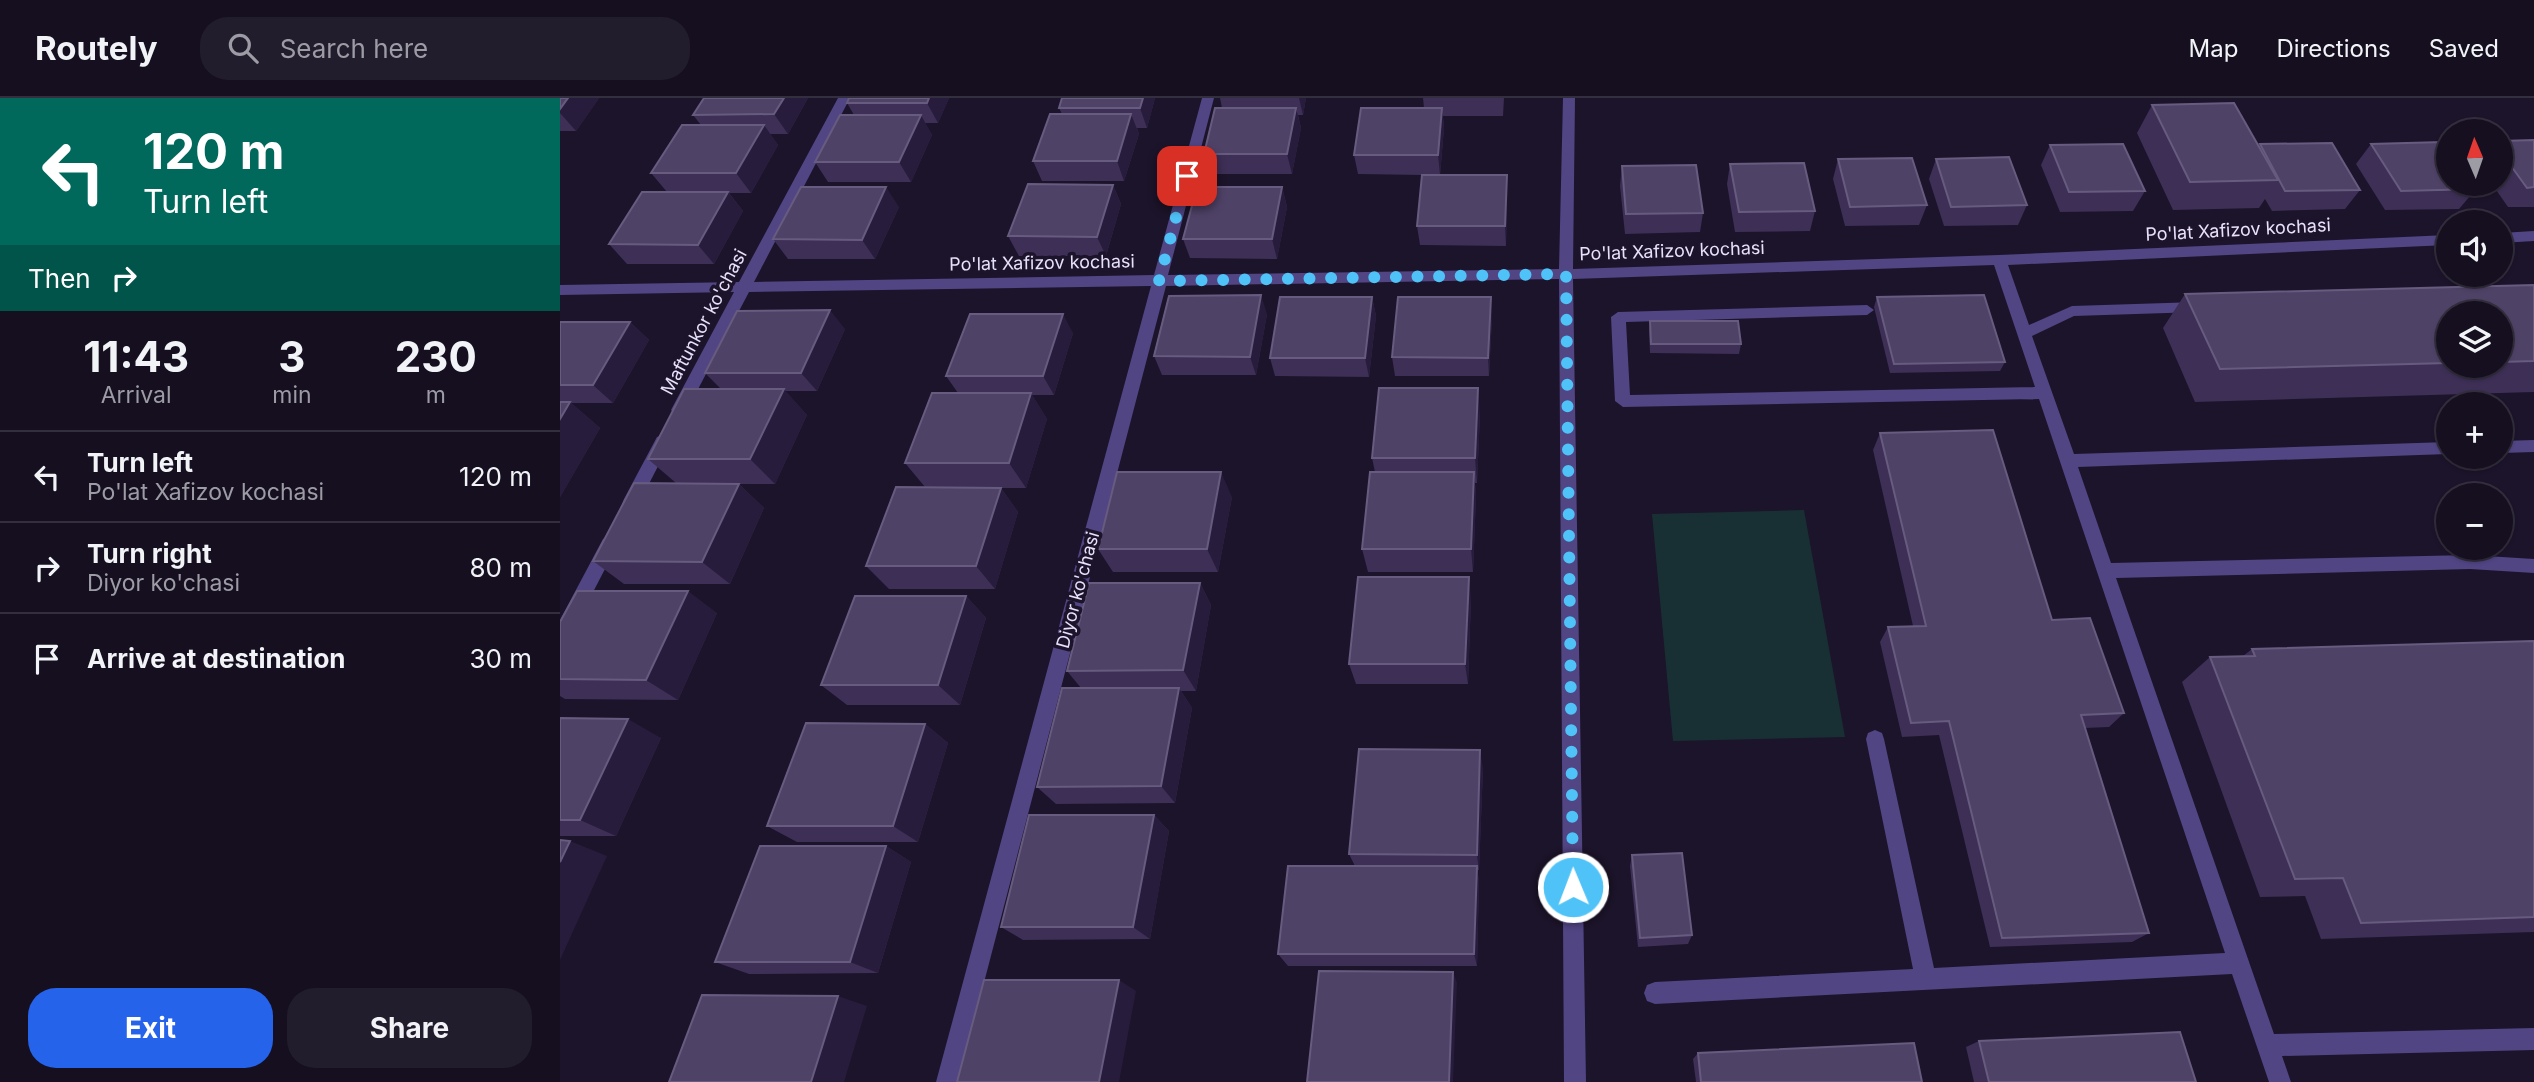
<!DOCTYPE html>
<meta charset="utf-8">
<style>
:root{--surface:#150f20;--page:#221d2d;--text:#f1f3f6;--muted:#9d9ca5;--line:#342f3e;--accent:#2563eb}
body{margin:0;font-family:Inter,sans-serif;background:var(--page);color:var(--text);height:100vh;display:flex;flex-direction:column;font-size:26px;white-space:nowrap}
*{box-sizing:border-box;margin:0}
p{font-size:23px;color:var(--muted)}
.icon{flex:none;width:38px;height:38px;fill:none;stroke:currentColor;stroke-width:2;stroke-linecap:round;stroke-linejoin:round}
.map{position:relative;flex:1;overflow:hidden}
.details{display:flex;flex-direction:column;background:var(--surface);width:560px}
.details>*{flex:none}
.guide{background:#00695c;color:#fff;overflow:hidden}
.needle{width:46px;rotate:358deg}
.fabs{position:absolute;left:1876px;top:21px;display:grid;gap:14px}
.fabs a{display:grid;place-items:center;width:77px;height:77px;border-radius:50%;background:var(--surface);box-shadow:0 2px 5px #0004,0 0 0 2px var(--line);font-size:35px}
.pin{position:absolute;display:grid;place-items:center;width:60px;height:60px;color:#fff;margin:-30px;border-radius:14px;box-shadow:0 4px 10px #0006}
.me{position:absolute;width:77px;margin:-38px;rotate:359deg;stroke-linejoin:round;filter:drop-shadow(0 0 5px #0008)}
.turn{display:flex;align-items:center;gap:24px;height:147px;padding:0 28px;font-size:32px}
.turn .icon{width:91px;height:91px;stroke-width:2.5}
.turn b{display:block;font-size:49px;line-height:60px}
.then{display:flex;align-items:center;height:66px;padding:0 28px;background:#0003;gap:14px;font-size:26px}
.eta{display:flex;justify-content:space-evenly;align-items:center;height:119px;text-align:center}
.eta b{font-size:42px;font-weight:700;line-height:49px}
.action{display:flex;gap:14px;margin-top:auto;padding:14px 28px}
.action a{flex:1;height:80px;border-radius:28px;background:var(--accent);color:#fff;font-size:28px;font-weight:700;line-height:80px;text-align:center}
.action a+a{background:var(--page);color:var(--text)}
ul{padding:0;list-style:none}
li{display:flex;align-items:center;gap:21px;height:91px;padding:0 28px;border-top:2px solid var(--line)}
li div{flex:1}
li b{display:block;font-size:26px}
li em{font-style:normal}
header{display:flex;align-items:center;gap:42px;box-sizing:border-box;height:98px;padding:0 35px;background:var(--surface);border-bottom:2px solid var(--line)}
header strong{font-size:33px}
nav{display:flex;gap:38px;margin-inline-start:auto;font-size:24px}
.search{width:490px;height:63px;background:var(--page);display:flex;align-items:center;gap:18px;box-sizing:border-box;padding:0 24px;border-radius:28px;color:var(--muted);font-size:26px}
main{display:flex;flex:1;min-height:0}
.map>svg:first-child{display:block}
.green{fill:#183033}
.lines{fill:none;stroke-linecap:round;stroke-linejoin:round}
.minor{fill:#514584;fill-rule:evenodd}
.wall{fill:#3d2f56;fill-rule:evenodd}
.shaded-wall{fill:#281c3d}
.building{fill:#4f4267;stroke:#675b7f;stroke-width:2}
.route{stroke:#4fc3f7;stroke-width:12;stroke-dasharray:0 21.6}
.labels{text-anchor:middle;stroke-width:7;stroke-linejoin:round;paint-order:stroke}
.street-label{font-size:18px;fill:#e8e1fc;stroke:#1c142a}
</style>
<header>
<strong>Routely</strong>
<div class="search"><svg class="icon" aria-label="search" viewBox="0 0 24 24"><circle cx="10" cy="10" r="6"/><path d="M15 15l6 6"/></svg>Search here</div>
<nav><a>Map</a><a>Directions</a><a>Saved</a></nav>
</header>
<main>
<section class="details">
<div class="guide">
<div class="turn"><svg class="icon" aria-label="left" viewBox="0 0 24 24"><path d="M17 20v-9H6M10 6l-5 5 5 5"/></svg><div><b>120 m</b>Turn left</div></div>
<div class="then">Then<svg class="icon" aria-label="right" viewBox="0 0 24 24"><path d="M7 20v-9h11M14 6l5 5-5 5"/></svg></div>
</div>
<div class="eta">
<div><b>11:43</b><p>Arrival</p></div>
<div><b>3</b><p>min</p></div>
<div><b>230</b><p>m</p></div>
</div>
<ul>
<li><svg class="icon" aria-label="left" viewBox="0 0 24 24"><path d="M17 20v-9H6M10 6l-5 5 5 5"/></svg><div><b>Turn left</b><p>Po'lat Xafizov kochasi</p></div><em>120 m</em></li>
<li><svg class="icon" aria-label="right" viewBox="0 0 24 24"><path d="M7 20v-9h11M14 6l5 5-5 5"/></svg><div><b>Turn right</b><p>Diyor ko'chasi</p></div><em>80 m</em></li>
<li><svg class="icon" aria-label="arrive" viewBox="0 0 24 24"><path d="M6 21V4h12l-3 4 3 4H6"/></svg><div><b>Arrive at destination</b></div><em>30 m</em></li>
</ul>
<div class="action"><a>Exit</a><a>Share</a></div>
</section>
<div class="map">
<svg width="1974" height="984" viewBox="0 0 1974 984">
<rect width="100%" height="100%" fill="#1c142a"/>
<path class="green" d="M1244,412L1285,639L1113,643L1092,416Z"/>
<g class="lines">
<g class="minor">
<path d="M278,0H290L194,184L594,177L642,0H654L608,177L999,171L1003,0H1015L1013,171L1439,157L1888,137V147L1448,167L1469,227L1512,208L1638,204L1645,209L1638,214L1514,218L1472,238L1514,356L1888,344V356L1518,369L1551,465L1910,457L1974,461V475L1910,471L1556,480L1714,936L1974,930V952L1722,958L1731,984H1709L1672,876L1095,906L1087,903L1084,895L1087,887L1095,884L1353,871L1306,641L1308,635L1315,632L1322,635L1324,641L1374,870L1665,855L1479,301L1063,309L1055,303L1051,219L1058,214L1307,207L1314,212L1307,217L1066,224L1070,297L1475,289L1434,167L1013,181L1026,984H1004L999,181L606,188L398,984H376L591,188L189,194L125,316L119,318L111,312L174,194L0,197V187L179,184Z"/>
<path d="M1974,133V143L1941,145V135Z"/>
<path d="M103,337L111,343L76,411H64L62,406L64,401L97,339Z"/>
<path d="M1974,342V354L1941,355V343Z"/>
<path d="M49,439L55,441L58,446L6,546L0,548V522L43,441Z"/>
</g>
</g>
<g class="wall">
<path d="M0,0H39L16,33H0Z"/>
<path d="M248,0L228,36H210L218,47L191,95H169L183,113L154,166H67L49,146L107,94L91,75L141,27L133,17Z"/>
<path d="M289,0H389L378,25H365L372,37L351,84H268L255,64L294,17L287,5Z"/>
<path d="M595,0L587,30H577L579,36L564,83H482L473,63L502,16L499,10Z"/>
<path d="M660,0H746L743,17H738L741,30L732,76H650L644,56L662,10Z"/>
<path d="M863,0H944L943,18H883L884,30L880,77L947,97L946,148L860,147L857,128L862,77L798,76L794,57L864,10Z"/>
<path d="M1592,7L1699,48L1700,46L1800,92L1785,111L1712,113L1705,101L1699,110L1613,112L1577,35Z"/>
<path d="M1974,42V109H1948L1932,86H1941V43Z"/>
<path d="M1811,46L1916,91L1899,111L1825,112L1796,66Z"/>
<path d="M1490,47L1585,93L1573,113L1500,114L1481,67Z"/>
<path d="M1278,61L1367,107L1359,127L1285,128L1273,81Z"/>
<path d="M1376,61L1467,107L1458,127L1384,128L1369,81Z"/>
<path d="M1170,66L1255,113L1250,133L1175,134L1167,86Z"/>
<path d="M1062,68L1143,115L1140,134L1065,136L1060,88Z"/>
<path d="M553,87L561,106L546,158H459L448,138Z"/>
<path d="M722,89L727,109L717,161L630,160L623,141Z"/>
<path d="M339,109L315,161H228L213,141Z"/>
<path d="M1974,187V294L1635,304L1603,230L1625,196ZM1888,215H1941V268H1888Z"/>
<path d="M812,199L816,218L809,279L715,278L710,260Z"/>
<path d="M1317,199L1445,264L1440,273L1330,275L1314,209Z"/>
<path d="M707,216L696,277H602L594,258Z"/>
<path d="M932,218L929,278H835L832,259Z"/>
<path d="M1090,223L1181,246L1179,256L1090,255L1089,232Z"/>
<path d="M0,224H70L89,242L53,305H11L40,330L0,399Z"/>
<path d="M285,231L257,293H225L247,317L215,386H179L204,410L170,486H64L33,463L116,385L88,361L161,291L145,275Z"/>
<path d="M513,235L494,297H472L487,321L466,390H441L458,414L435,491H329L306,468L365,389L345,365L398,295L386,278Z"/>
<path d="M920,316L917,385H915L916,398L913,474H808L802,451L815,374L812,360Z"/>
<path d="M1320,335L1492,522L1564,615L1549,629L1525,630L1589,835L1572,844L1430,849L1379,637L1342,639L1320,544L1328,529L1353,528L1313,352Z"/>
<path d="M672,399L658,474H553L538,451Z"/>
<path d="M640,485L651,507L636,593H621L632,610L615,705L496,706L477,689L521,590L507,573Z"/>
<path d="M406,498L426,520L400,607H287L261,587Z"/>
<path d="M911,501L908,586H796L789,566Z"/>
<path d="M157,515L118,602L5,601L0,598V524Z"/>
<path d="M1974,543V834L1761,841L1745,798L1700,799L1622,584L1650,559L1683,558L1692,551Z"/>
<path d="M0,620L101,640L56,738H0Z"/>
<path d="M365,626L388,645L358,744H237L207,728Z"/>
<path d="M923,670L919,772H917L919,783L917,868H728L718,856L795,768L789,756Z"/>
<path d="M594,717L609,733L590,841L463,842L441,829Z"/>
<path d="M326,748L351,764L318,875L189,876L155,864Z"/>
<path d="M1072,757L1132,837L1128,846L1078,849L1070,768Z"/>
<path d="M1419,943L1636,984H1414L1406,949Z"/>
<path d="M1138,955L1362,984H1136L1133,961Z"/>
</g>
<g class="shaded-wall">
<path d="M8,0H39L16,33L0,15V11Z"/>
<path d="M224,0H248L228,36L214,16Z"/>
<path d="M369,0H389L378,25L367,5Z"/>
<path d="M583,0H595L587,30L580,10Z"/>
<path d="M739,0H746L743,17Z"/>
<path d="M736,10L741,30L732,76L727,56Z"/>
<path d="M882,10L884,30L880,77L878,57Z"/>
<path d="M571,16L579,36L564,83L557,63Z"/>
<path d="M361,17L372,37L351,84L339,64Z"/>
<path d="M204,27L218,47L191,95L176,75Z"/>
<path d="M947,77V97L946,148L945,128Z"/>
<path d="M553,87L561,106L546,158L537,139Z"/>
<path d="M326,89L339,109L315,161L302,142Z"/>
<path d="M722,89L727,109L717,161L712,141Z"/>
<path d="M168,94L183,113L154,166L138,147Z"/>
<path d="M701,197L707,216L696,277L690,259Z"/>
<path d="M812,199L816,218L809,279L805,260Z"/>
<path d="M931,199L932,218L929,278L928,260Z"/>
<path d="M270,212L285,231L257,293L241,275Z"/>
<path d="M503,216L513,235L494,297L483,278Z"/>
<path d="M70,224L89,242L53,305L33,287Z"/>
<path d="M918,290L920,316L917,385L915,360Z"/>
<path d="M224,291L247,317L215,386L190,361Z"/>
<path d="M471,295L487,321L466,390L449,365Z"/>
<path d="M10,304L40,330L0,399V321Z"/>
<path d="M661,374L672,399L658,474L647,451Z"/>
<path d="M914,374L916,398L913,474L911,451Z"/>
<path d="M179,386L204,410L170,486L142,464Z"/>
<path d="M441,390L458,414L435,491L416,468Z"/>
<path d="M909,479L911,501L908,586L905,566Z"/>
<path d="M640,485L651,507L636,593L623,572Z"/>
<path d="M128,493L157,515L118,602L86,582Z"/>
<path d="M406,498L426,520L400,607L378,587Z"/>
<path d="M619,590L632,610L615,705L601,688Z"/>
<path d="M68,621L101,640L56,738L20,722Z"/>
<path d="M365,626L388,645L358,744L333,728Z"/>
<path d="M920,652L923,670L919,772L917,757Z"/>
<path d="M594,717L609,733L590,841L573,829Z"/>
<path d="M10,743L47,758L0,862V764Z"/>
<path d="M326,748L351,764L318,875L290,864Z"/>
<path d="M917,768L919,783L917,868L914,856Z"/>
<path d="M893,874L897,885L893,984H889Z"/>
<path d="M559,882L576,893L559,984H539Z"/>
<path d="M278,898L307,908L284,984H251Z"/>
</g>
<g class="building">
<path d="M0,0H8L0,11Z"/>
<path d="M144,0H224L214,16L133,17Z"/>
<path d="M289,0H369L367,5H287Z"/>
<path d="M502,0H583L580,10H499Z"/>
<path d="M1674,5L1718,82L1630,84L1592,7Z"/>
<path d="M655,10H736L727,56H644Z"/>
<path d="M801,10H882L878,57H794Z"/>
<path d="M490,16H571L557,63H473Z"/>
<path d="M280,17H361L339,64H255Z"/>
<path d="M122,27H204L176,75H91Z"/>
<path d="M1974,42V89L1967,90L1941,54V43Z"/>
<path d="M1883,44L1888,51V86H1912L1916,91L1841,93L1811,46Z"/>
<path d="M1772,45L1800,92L1725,93L1700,46Z"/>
<path d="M1563,46L1585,93L1509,94L1490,47Z"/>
<path d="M1449,59L1467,107L1391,109L1376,61Z"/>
<path d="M1352,60L1367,107L1290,109L1278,61Z"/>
<path d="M1244,65L1255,113L1179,114L1170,66Z"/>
<path d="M1136,67L1143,115L1066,116L1062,68Z"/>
<path d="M862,77H947L945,128H857Z"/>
<path d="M468,86L553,87L537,139L448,138Z"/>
<path d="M241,89H326L302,142L213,141Z"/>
<path d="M637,89H722L712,141H623Z"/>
<path d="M82,94H168L138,147L49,146Z"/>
<path d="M1974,187V263L1941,264V215H1888V265L1660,271L1625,196Z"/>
<path d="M701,197L690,259L594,258L609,198Z"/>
<path d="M1424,197L1445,264L1334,266L1317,199Z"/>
<path d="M720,199H812L805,260H710Z"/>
<path d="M838,199H931L928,260L832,259Z"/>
<path d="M270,212L241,275H145L177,213Z"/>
<path d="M410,216H503L483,278H386Z"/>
<path d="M1090,223H1178L1181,246H1091Z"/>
<path d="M0,224H70L33,287H0Z"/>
<path d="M819,290H918L915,360H812Z"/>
<path d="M124,291H224L190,361H88Z"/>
<path d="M372,295H471L449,365H345Z"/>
<path d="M0,304H10L0,321Z"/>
<path d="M1433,332L1492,522L1530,520L1564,615L1521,617L1589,835L1442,840L1389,623L1351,625L1328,529L1366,528L1320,335Z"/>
<path d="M557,374H661L647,451H538Z"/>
<path d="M810,374H914L911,451H802Z"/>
<path d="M74,385L179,386L142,464L33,463Z"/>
<path d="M336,389L441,390L416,468H306Z"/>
<path d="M798,479H909L905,566H789Z"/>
<path d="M529,485H640L623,572L507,573Z"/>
<path d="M17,493H128L86,582L0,581V524Z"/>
<path d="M295,498H406L378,587H261Z"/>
<path d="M1974,543V819L1801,825L1783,780L1735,781L1650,559L1695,558L1692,551Z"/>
<path d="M502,590H619L601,688L477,689Z"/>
<path d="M0,620L68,621L20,722H0Z"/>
<path d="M246,625L365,626L333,728H207Z"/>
<path d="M799,651L920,652L917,757L789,756Z"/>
<path d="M469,717H594L573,829H441Z"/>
<path d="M0,742L10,743L0,764Z"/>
<path d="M200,748H326L290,864H155Z"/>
<path d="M1122,755L1132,837L1080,840L1072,757Z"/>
<path d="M728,768H917L914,856H718Z"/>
<path d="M759,873L893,874L889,984H747Z"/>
<path d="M424,882H559L539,984H397Z"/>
<path d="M142,897L278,898L251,984H109Z"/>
<path d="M1620,934L1636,984H1429L1419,943Z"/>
<path d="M1354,945L1362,984H1141L1138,955Z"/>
</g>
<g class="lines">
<path class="route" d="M627,78L599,183L1006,176L1013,789"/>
</g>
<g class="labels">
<g class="street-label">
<text transform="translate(1678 132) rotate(-3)" y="6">Po'lat Xafizov kochasi</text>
<text transform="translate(1112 153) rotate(-2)" y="6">Po'lat Xafizov kochasi</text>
<text transform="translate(482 165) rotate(-1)" y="6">Po'lat Xafizov kochasi</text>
<text transform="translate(144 224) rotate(-62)" y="6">Maftunkor ko'chasi</text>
<text transform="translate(518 492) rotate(-75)" y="6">Diyor ko'chasi</text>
</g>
</g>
</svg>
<div class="fabs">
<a><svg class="needle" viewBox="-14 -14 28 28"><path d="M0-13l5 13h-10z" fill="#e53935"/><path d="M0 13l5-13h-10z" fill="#9d9ca5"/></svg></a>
<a><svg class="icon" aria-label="sound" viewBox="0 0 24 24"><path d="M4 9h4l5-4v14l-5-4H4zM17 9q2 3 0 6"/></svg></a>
<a><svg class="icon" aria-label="layers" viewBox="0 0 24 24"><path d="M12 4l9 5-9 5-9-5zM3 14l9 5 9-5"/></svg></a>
<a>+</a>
<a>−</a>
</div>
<div class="pin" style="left:627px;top:78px;background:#d93025"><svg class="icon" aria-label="arrive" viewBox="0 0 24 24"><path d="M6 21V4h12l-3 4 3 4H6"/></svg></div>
<svg class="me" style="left:1013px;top:789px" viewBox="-20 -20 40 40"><circle r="17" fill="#4fc3f7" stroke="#fff" stroke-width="3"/><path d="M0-11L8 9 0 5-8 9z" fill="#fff"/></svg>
</div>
</main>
